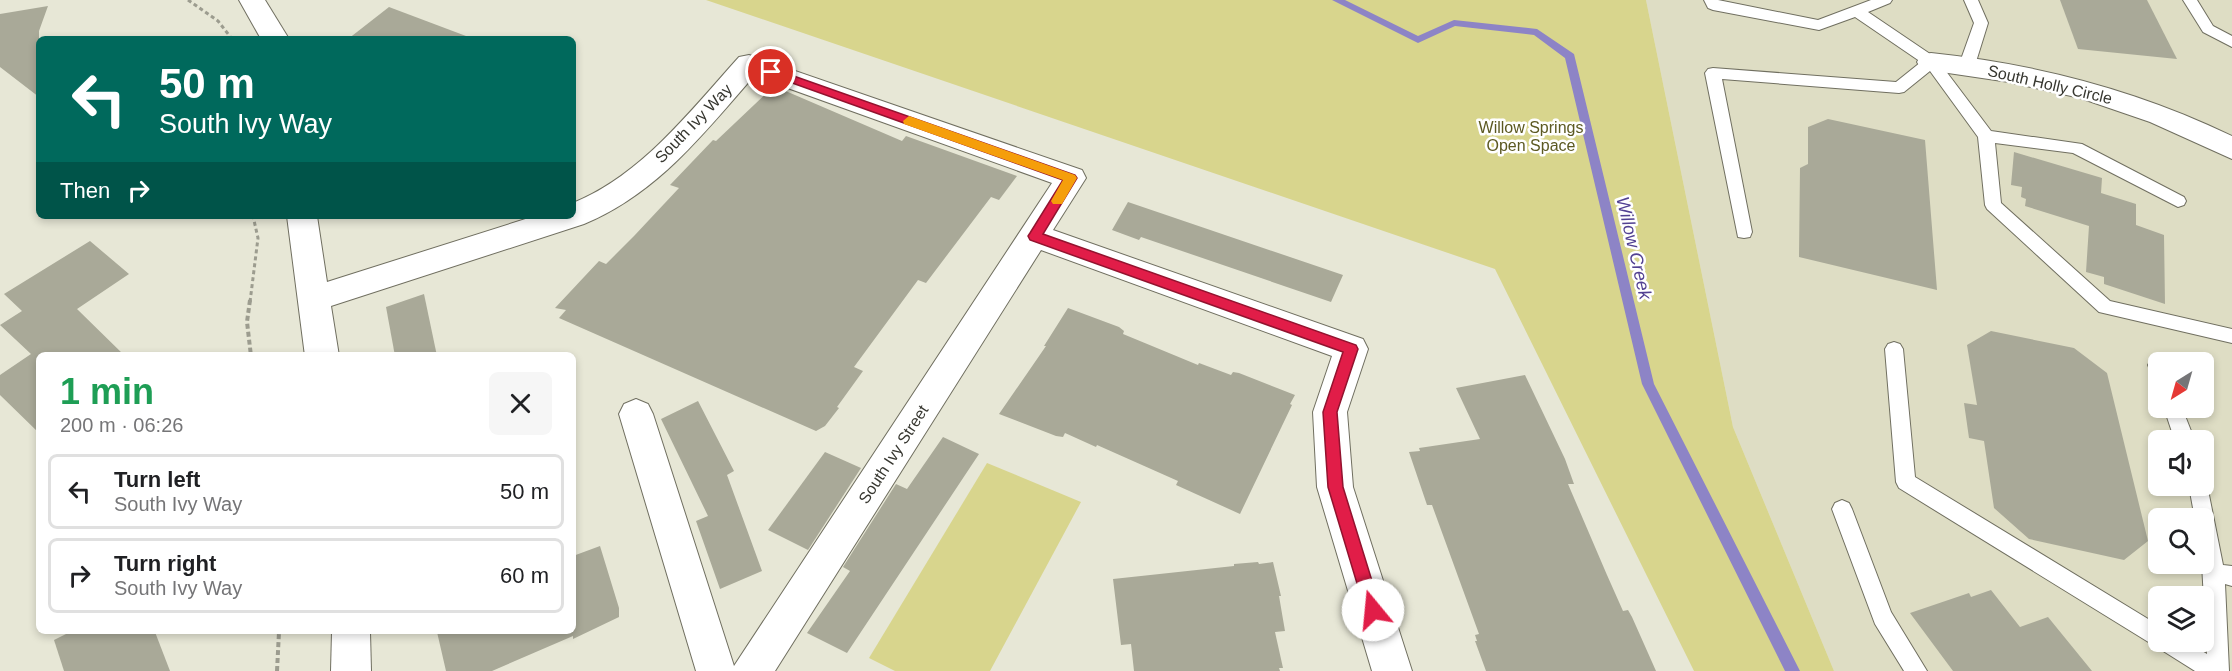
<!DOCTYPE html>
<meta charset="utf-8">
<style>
:root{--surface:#fff;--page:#f6f6f6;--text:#202124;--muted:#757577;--line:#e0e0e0}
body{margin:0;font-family:Helvetica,sans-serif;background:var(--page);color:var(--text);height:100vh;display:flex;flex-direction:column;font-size:22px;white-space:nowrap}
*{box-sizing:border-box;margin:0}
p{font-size:20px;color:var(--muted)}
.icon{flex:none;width:33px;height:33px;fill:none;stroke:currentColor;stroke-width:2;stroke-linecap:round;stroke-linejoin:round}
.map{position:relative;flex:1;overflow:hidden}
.drawer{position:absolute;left:36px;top:352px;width:540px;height:282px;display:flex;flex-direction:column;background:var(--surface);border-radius:9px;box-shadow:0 3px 9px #0003}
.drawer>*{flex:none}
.guide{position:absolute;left:36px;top:36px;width:540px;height:183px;border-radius:9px;box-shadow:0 3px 9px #0003;background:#00695c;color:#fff;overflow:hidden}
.needle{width:39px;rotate:217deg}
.controls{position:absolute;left:2148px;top:352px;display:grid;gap:12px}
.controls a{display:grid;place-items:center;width:66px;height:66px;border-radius:9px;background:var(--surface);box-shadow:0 3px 9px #0003;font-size:30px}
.pin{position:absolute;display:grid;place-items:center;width:51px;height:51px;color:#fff;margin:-26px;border:3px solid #fff;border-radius:50%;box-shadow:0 2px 6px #0007}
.me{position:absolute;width:66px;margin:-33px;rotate:343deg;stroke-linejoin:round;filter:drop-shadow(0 0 4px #0008)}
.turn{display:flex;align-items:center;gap:21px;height:126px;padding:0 24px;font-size:27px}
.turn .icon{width:78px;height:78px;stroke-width:2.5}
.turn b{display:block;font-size:42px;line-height:51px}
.then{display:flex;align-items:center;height:57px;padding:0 24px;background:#0003;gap:12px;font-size:22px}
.round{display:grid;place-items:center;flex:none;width:63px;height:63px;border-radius:9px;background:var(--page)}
.head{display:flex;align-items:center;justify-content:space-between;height:102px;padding:0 24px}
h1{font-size:36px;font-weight:700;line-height:45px;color:#1e9e55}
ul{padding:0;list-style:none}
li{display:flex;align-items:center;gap:18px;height:75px;margin:0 12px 9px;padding:0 12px;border:3px solid var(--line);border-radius:9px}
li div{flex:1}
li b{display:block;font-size:22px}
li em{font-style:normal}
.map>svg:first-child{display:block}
.built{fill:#deddc4;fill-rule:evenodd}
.green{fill:#d8d58d}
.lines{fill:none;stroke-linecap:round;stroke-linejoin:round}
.stream{fill:#8d84c6;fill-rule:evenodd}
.building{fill:#a9a998}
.service-casing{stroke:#706f60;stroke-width:2}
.minor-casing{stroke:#706f60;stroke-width:2}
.path-far1{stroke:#9c9c8f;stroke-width:3;stroke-dasharray:4 3;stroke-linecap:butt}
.path{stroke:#9c9c8f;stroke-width:4;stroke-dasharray:5 3;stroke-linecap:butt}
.service{fill:#fff;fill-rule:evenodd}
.minor{fill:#fff;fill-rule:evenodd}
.route{fill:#e11d48;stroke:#92132f;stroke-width:1.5}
.slow{fill:#f59e0b}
.labels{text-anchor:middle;stroke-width:5;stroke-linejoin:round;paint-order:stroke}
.street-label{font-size:16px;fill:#373730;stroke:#fff}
.park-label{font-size:16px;fill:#5c5921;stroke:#fff}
.water-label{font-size:18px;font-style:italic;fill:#524192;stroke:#fff}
</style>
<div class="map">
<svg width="2232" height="671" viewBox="0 0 2232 671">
<rect width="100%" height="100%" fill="#e7e7d6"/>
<path class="built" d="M1646,0H2232V671H1834L1733,427ZM2158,363H2204V408H2158ZM2158,441H2204V486H2158ZM2158,519H2204V564H2158ZM2158,597H2204V642H2158Z"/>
<g class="green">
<path d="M706,0H1646L1733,427L1834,671H1694L1495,269Z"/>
<path d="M987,463L1081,502L990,671H895L869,658Z"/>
</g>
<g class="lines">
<path class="stream" d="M1332,0H1345L1418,36L1454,20L1537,29L1574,54L1654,384L1800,671H1785L1642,384L1565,58L1534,35L1455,26L1418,43Z"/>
</g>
<g class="building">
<path d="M2060,0H2147L2177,59L2078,49Z"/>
<path d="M48,6L39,31V97L0,67V14Z"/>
<path d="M389,7L466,36V39H348Z"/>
<path d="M774,86L902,141L906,136L1017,176L999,200L991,197L926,283L918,280L854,367L863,371L837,407L839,408L825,426L816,431L559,318L566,310L555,308L599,261L606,264L634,236L679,188L670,185L713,140L716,141Z"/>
<path d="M1828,119L1925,140L1937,290L1799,257L1800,168L1808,164V127Z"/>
<path d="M2014,152L2102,178L2101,193L2136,204V225L2164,235L2165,304L2104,284V277L2086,272L2089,226L2025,206L2026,199L2021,197L2022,187L2011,185Z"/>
<path d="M1128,202L1343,275L1331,302L1141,237L1139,240L1112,230Z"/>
<path d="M90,241L129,274L77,309L125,356H39V433L0,395V375L31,354L0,325L22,311L4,294Z"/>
<path d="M424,294L437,356H395L386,307Z"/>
<path d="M1068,308L1119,327L1124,331L1123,334L1198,365L1199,363L1231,375L1233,372L1239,373L1295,395L1290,404L1292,405L1240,514L1176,485L1178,481L1097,445L1096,447L1065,433L1063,437L1056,436L999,414L1046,346H1044Z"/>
<path d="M1991,331L2074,348L2107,373L2148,541L2124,560L2029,539L1994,508L1984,441L1969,438L1964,403L1977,405L1967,345Z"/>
<path d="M1525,375L1565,459L1574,484H1568L1607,575L1623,611L1628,610L1632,617L1656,671H1486L1475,641H1477L1475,635L1479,634L1432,505H1427L1409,452L1420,451L1419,448L1480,439L1456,388Z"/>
<path d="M698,401L734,471L727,475L762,571L720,589L696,521L708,516L661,419Z"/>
<path d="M943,437L979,454L847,653L807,633L850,571L843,567L896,484L907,489Z"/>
<path d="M825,452L861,468L808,550L768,530Z"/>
<path d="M600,546L619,608V617L573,639V636L492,671H446L437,632H573V556Z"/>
<path d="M1258,562L1259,564L1273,562L1281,596H1279L1285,631L1275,632L1283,668H1279L1280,671H1134L1131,644L1121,645L1113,579L1234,566V564Z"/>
<path d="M1991,590L2020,627L2048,617L2092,671H1953L1910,613L1969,593L1971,597Z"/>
<path d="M70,632H155L170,671H64L54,640Z"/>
</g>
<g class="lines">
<defs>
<g id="service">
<path d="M1704,0H1718L1818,20L1871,0H1892L1890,3L1868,12L1936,58L1991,131L2082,144L2184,197L2186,201L2184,205L2178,207L2073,153L1995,143L2001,203L2110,301L2232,329V343L2099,312L1987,209L1985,205L1978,137L1930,71L1904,92L1899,93L1722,79L1752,232L1750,237L1744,238L1738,237L1705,73L1708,69L1713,68L1896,82L1921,62L1855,17L1819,30L1713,10L1708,8Z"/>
<path d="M1964,0H1978L1988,23L1975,65L1967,70L1959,65L1974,23Z"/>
<path d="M2183,0H2197L2213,26L2232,36V47L2203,32Z"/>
<path d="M1894,342L1900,344L1903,349L1915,477L2158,625V642H2187L2207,654L2202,564L2204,519H2195L2189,486H2204V479L2206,480L2223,565L2232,566V586L2225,584L2229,671H2195L2160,649L2159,646L2150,643L1899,488L1896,482L1885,349L1888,344Z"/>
<path d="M2157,357L2163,360L2165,363H2158V378L2152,375L2148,365L2151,360Z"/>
<path d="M2164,408H2182L2195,441H2175Z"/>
<path d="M1842,500L1849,503L1852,509L1891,612L1927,671H1904L1875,624L1832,509L1835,503Z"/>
</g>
<g id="minor">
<path d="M239,0H265L289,39H261Z"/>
<path d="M1931,53C2036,64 2137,90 2232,136V159L2150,122L2080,98L2009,82L1921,69L1917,62L1921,55Z"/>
<path d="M749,55L1082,170L1086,178L1053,230L1363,339L1368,349L1347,412L1353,487L1412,671H1372L1317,487L1313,412L1332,356L1041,250L775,671H696L619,414L624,404L636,399L648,404L653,414L734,666L1052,183L754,76C702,135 658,193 584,224L331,306L339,356H305L287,216H317L327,282L535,216H573V203C642,175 690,111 739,57Z"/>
<path d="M332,632H370L371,671H331Z"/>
</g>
</defs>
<use href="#service" class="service-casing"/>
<use href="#minor" class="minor-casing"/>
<g class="path-far1">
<path d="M188,0L218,21L232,39"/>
<path d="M250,302L258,238L253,216"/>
</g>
<g class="path">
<path d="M250,300L247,322L251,356"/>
<path d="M277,671L279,632"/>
</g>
<use href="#service" class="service"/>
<use href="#minor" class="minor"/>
</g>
<path class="route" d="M771,68L1075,175L1077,178L1043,234L1356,345L1358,349L1337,412L1343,487L1381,610L1379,615L1373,617L1368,615L1365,610L1328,487L1323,412L1343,352L1030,240L1028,236L1030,233L1063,180L767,74V69Z"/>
<path class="slow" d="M909,116L1075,175L1077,178L1062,204H1053L1051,201L1063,180L904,124L903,121Z"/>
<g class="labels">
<g class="street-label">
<text transform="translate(2050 84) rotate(13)" y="6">South Holly Circle</text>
<text transform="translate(693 123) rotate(-46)" y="6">South Ivy Way</text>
<text transform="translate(893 454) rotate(-57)" y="6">South Ivy Street</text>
</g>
<g class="park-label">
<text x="1531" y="133">Willow Springs<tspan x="1531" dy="18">Open Space</tspan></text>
</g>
<g class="water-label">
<text transform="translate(1634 248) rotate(77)" y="6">Willow Creek</text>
</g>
</g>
</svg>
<div class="controls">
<a><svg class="needle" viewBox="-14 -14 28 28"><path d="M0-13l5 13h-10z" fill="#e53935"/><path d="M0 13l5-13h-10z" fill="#757577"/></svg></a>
<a><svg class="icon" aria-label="sound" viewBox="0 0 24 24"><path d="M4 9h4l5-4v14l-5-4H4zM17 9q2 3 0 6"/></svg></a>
<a><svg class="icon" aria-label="search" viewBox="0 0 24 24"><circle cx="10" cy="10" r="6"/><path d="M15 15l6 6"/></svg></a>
<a><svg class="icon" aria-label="layers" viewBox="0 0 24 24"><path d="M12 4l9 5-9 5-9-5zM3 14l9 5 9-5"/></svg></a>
</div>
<div class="pin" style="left:771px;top:72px;background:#d93025"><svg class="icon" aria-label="arrive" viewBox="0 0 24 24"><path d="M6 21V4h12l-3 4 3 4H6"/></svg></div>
<svg class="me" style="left:1373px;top:610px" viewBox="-20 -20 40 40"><circle r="19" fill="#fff"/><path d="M0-13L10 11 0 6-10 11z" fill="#e11d48"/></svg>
<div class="guide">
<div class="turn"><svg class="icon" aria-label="left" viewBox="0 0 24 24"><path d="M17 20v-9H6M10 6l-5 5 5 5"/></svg><div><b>50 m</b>South Ivy Way</div></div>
<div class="then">Then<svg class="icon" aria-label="right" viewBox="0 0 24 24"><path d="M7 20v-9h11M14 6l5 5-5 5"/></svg></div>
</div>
<section class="drawer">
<div class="head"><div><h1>1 min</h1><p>200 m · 06:26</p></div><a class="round"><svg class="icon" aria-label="close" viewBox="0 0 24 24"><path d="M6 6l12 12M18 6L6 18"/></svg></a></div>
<ul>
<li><svg class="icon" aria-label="left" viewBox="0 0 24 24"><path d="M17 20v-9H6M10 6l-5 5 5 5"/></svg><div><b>Turn left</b><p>South Ivy Way</p></div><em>50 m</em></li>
<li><svg class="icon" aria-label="right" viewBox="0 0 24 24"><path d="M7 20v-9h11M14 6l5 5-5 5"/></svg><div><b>Turn right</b><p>South Ivy Way</p></div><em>60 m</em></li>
</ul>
</section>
</div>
